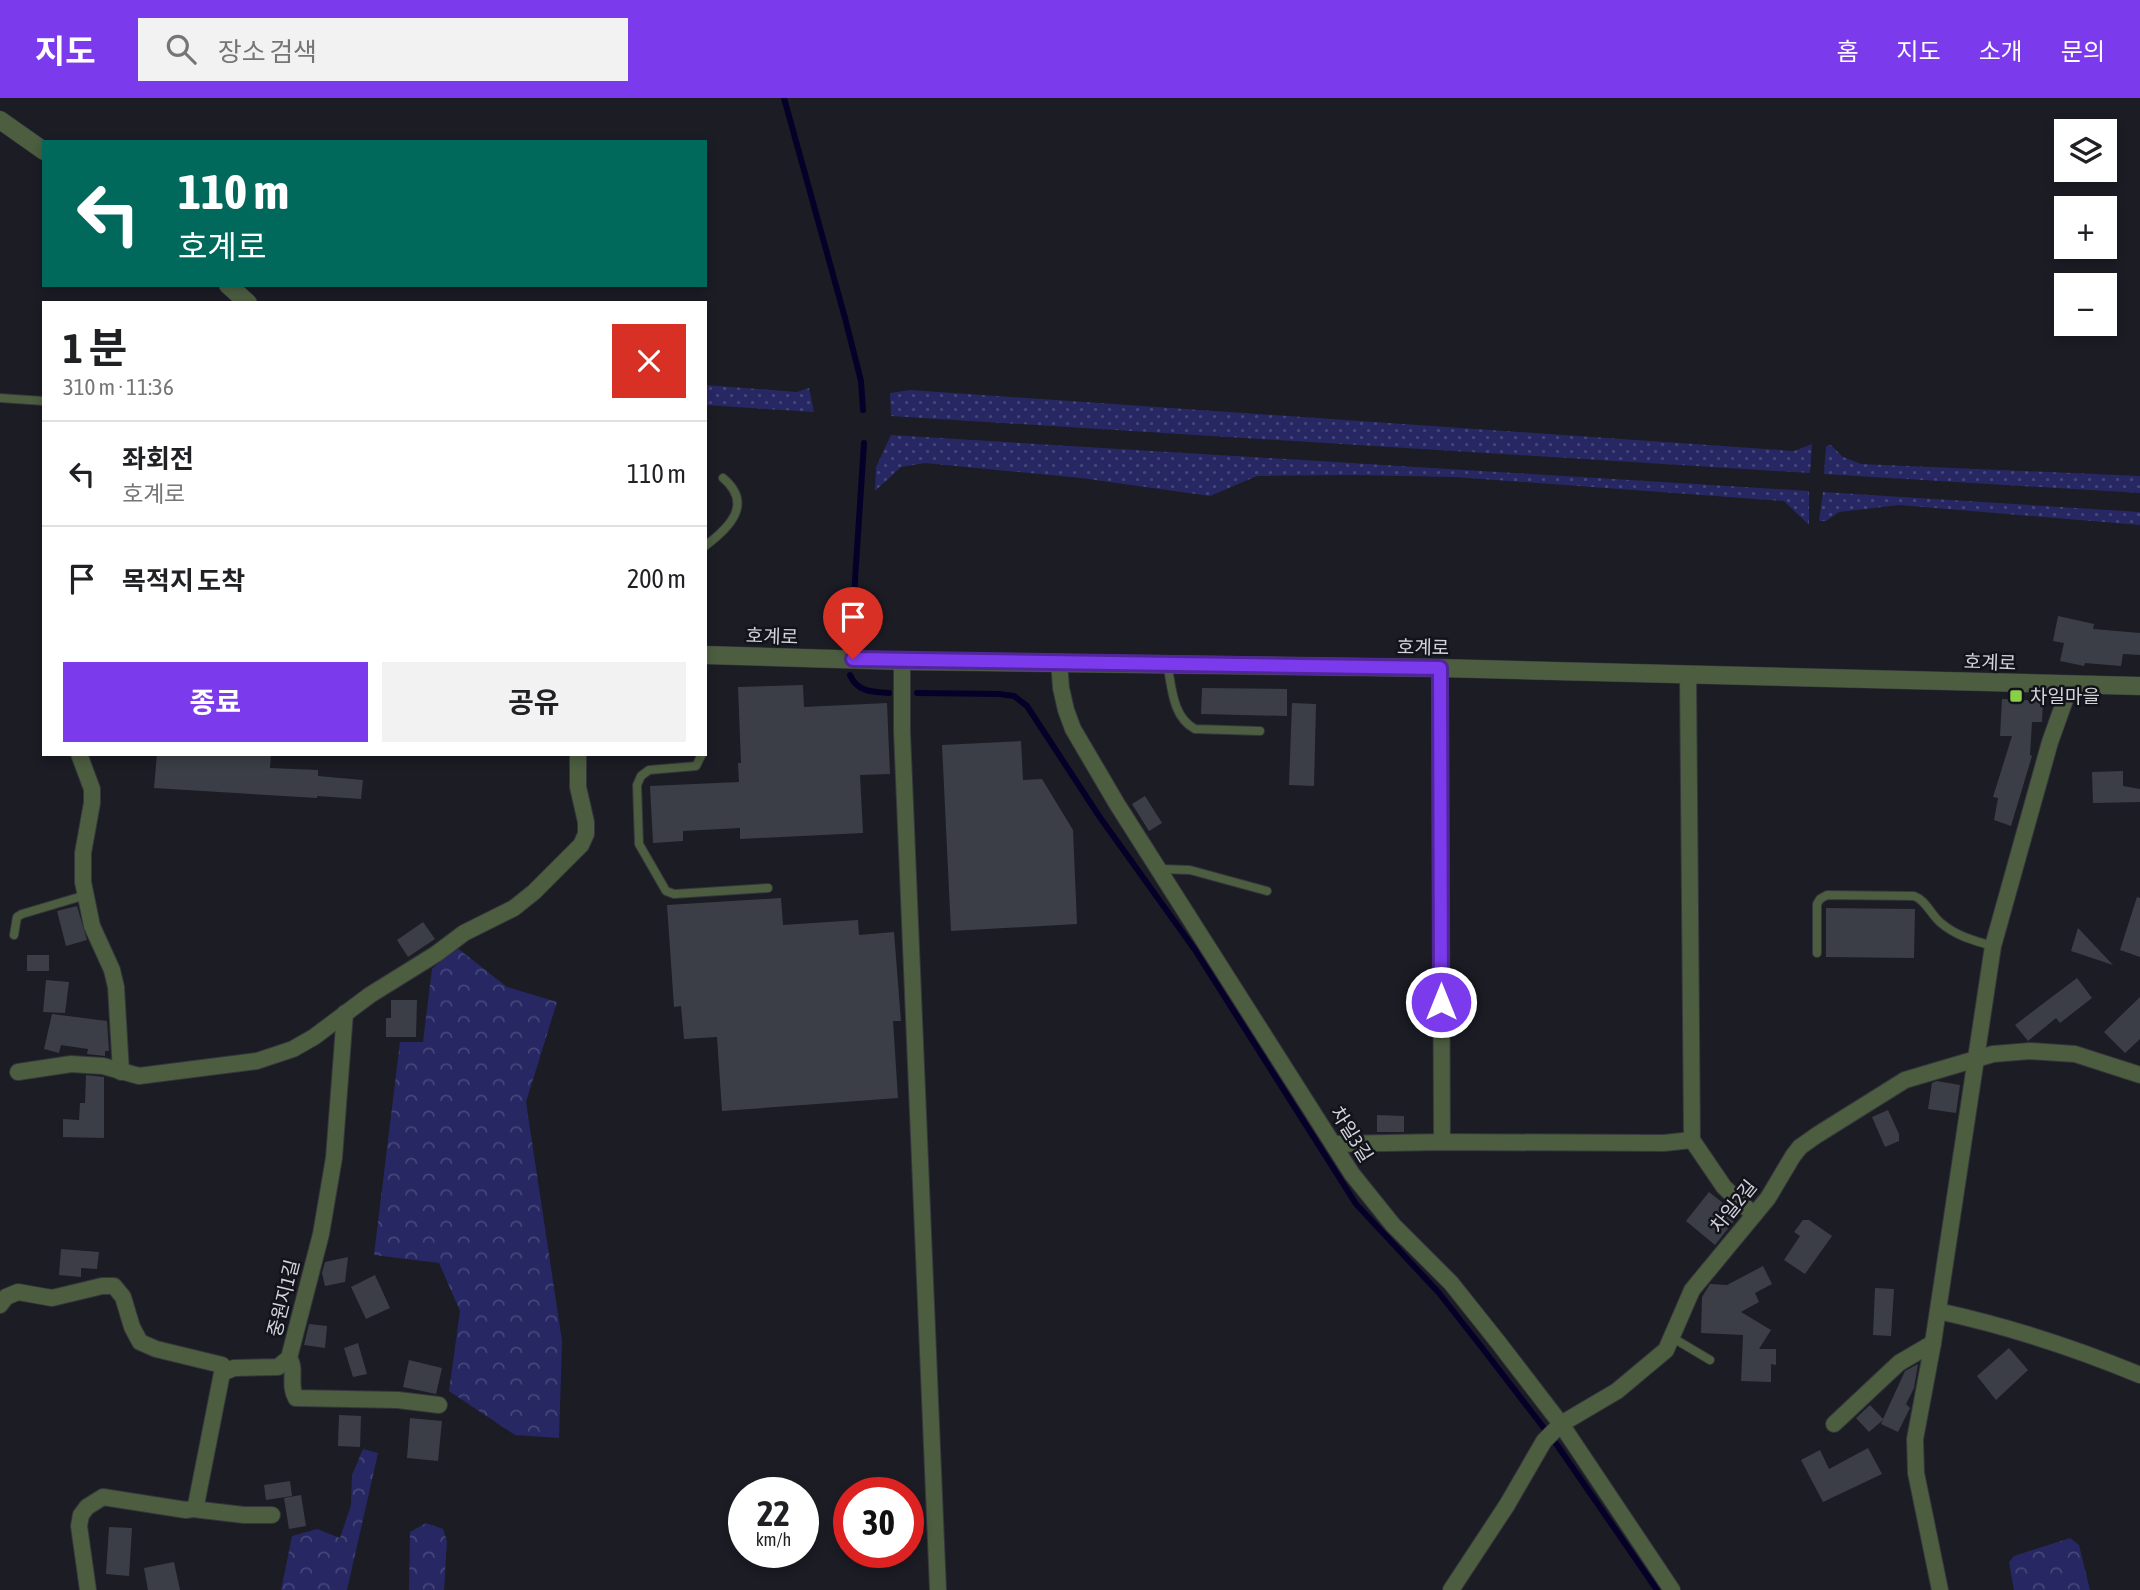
<!DOCTYPE html>
<html lang="ko">
<meta charset="utf-8">
<style>
:root{--surface:#fff;--page:#f2f2f2;--text:#202124;--muted:#757577;--line:#e0e0e0;--accent:#7c3aed}
body{margin:0;font-family:"Asap Condensed","Noto Sans KR",sans-serif;background:var(--page);color:var(--text);height:100vh;display:flex;flex-direction:column;font-size:26px;white-space:nowrap}
*{box-sizing:border-box;margin:0}
p{font-size:23px;color:var(--muted)}
.icon{flex:none;width:38px;height:38px;fill:none;stroke:currentColor;stroke-width:2;stroke-linecap:round;stroke-linejoin:round}
.map{position:relative;flex:1;overflow:hidden}
.panel{position:absolute;left:42px;top:203px;width:665px;height:455px;display:flex;flex-direction:column;background:var(--surface);border-radius:0px;box-shadow:0 4px 10px #0003}
.panel>*{flex:none}
.banner{position:absolute;left:42px;top:42px;width:665px;height:147px;border-radius:0px;box-shadow:0 4px 10px #0003;background:#00695c;color:#fff;overflow:hidden}
.fabs{position:absolute;left:2054px;top:21px;display:grid;gap:14px}
.fabs a{display:grid;place-items:center;width:63px;height:63px;border-radius:0px;background:var(--surface);box-shadow:0 4px 10px #0003;font-size:35px}
.speed{position:absolute;left:728px;top:1379px;display:flex;gap:14px;font-size:35px;font-weight:700;text-align:center}
.speed>*{display:grid;place-content:center;width:91px;height:91px;border-radius:50%;background:var(--surface);box-shadow:0 4px 10px #0003;line-height:1}
.speed small{font-size:18px;font-weight:400}
.speed .limit{border:10px solid #d22;background:#fff;color:#111}
.pin{position:absolute;display:grid;place-items:center;width:60px;height:60px;color:#fff;margin:-72px -30px;border-radius:50% 50% 50% 0;rotate:-45deg;box-shadow:0 0 7px #0007}
.pin .icon{rotate:45deg}
.me{position:absolute;width:77px;margin:-38px;rotate:0deg;stroke-linejoin:round;filter:drop-shadow(0 0 5px #0008)}
.turn{display:flex;align-items:center;gap:24px;height:147px;padding:0 21px;font-size:32px}
.turn .icon{width:91px;height:91px;stroke-width:2.5}
.turn b{display:block;font-size:49px;line-height:60px}
.round{display:grid;place-items:center;flex:none;width:74px;height:74px;border-radius:0px;background:var(--page)}
.summary{display:flex;align-items:center;justify-content:space-between;height:119px;padding:0 21px}
h1{font-size:42px;font-weight:700;line-height:52px}
.action{display:flex;gap:14px;margin-top:auto;padding:14px 21px}
.action a{flex:1;height:80px;border-radius:0px;background:var(--accent);color:#fff;font-size:28px;font-weight:700;line-height:80px;text-align:center}
.action a+a{background:var(--page);color:var(--text)}
ul{padding:0;list-style:none}
li{display:flex;align-items:center;gap:21px;height:105px;padding:0 21px;border-top:2px solid var(--line)}
li div{flex:1}
li b{display:block;font-size:26px}
li em{font-style:normal}
header{display:flex;align-items:center;gap:42px;box-sizing:border-box;height:98px;padding:0 35px;background:var(--accent);color:#fff}
header strong{font-size:33px}
nav{display:flex;gap:38px;margin-inline-start:auto;font-size:24px}
.search{width:490px;height:63px;background:var(--page);display:flex;align-items:center;gap:18px;box-sizing:border-box;padding:0 24px;border-radius:0px;color:var(--muted);font-size:26px}
.map>svg:first-child{display:block}
.grass{fill:url(#grass-dots)}
.forest{fill:url(#forest-crowns)}
.lines{fill:none;stroke-linecap:round;stroke-linejoin:round}
.stream{stroke:#060029;stroke-width:6}
.building{fill:#3c3e47}
.service-casing{stroke:#35363d;stroke-width:10}
.minor-casing{stroke:#35363d;stroke-width:18}
.tertiary-casing{stroke:#35363d;stroke-width:19}
.service{stroke:#4c5d40;stroke-width:8}
.minor{stroke:#4c5d40;stroke-width:16}
.tertiary{stroke:#4c5d40;stroke-width:18}
.route-casing{stroke:#51269a;stroke-width:18}
.route{stroke:#7c3aed;stroke-width:12}
.poi-dot{fill:#89cf48;stroke:#12131b;stroke-width:2.5}
.labels{text-anchor:middle;stroke-width:5;stroke-linejoin:round;paint-order:stroke}
.street-label{font-size:19px;fill:#d3d4da;stroke:#12131b}
.poi-label{font-size:19px;fill:#d3d4da;stroke:#12131b;text-anchor:start}
</style>
<header>
<strong>지도</strong>
<div class="search"><svg class="icon" aria-label="search" viewBox="0 0 24 24"><circle cx="10" cy="10" r="6"/><path d="M15 15l6 6"/></svg>장소 검색</div>
<nav><a>홈</a><a>지도</a><a>소개</a><a>문의</a></nav>
</header>
<div class="map">
<svg width="2140" height="1492" viewBox="0 0 2140 1492">
<defs>
<pattern id="grass-dots" width="8" height="8" patternUnits="userSpaceOnUse" patternTransform="scale(1.75)"><rect width="8" height="8" fill="#272863"/><path d="M2 2h.1M6 6h.1" fill="none" stroke="#454679" stroke-width="1.8" stroke-linecap="round"/></pattern>
<pattern id="forest-crowns" width="20" height="18" patternUnits="userSpaceOnUse" patternTransform="scale(1.75)"><rect width="20" height="18" fill="#272863"/><path d="M2 6a3 3 0 1 1 6 0M12 15a3 3 0 1 1 6 0" fill="none" stroke="#454679"/></pattern>
</defs>
<rect width="100%" height="100%" fill="#1b1c24"/>
<g class="grass">
<path d="M705,287L797,294L809,290L814,314L705,307Z"/>
<path d="M910,292L1794,353L1812,346L1810,375L891,318L890,295Z"/>
<path d="M891,337L1809,393V427L1784,403L1455,379L1351,377L1257,378L1210,398L1081,380L925,365L901,369L875,393L876,369Z"/>
<path d="M1831,347L1843,359L1861,366L2140,378V395L1824,376L1826,348Z"/>
<path d="M1823,394L2140,414V427L1899,407L1839,414L1826,423H1819Z"/>
</g>
<g class="forest">
<path d="M456,849L507,889L557,904L526,1004L562,1243L559,1340L515,1337L449,1293L460,1213L439,1165L374,1157L400,944H423L432,871Z"/>
<path d="M363,1351L378,1355L347,1492H281L292,1438L317,1431L340,1440L351,1407L352,1377Z"/>
<path d="M426,1425L443,1431L447,1443L444,1492H409L410,1434Z"/>
<path d="M2070,1440L2079,1447L2090,1492H2014L2009,1464L2014,1458Z"/>
</g>
<g class="lines">
<g class="stream">
<path d="M784,0L845,220L861,283L863,312"/>
<path d="M851,543L864,345"/>
<path d="M850,577C857,594 873,594 889,595"/>
<path d="M917,595L999,596L1014,598L1027,608L1099,718L1195,852L1356,1106L1439,1195L1483,1251L1557,1347L1657,1492"/>
</g>
</g>
<g class="building">
<path d="M2058,518L2094,526L2093,531L2140,535V557L2123,556L2121,568L2085,565L2084,568L2060,563L2064,545L2053,543Z"/>
<path d="M803,587L804,609L887,605L890,676L860,677L863,735L740,741V730L683,733V743L653,745L650,688L739,684L738,665H741L738,589Z"/>
<path d="M1202,590L1287,591V618L1201,616Z"/>
<path d="M2002,601L2043,603L2042,624H2032L2030,657L2032,658L2011,728L1994,722L1998,700L1993,699L2012,638H2000Z"/>
<path d="M1292,605L1316,606L1314,688L1289,687Z"/>
<path d="M1021,643L1023,682L1042,681L1073,732L1077,826L951,833L942,647Z"/>
<path d="M157,656H271L270,670L318,672V678L363,682L361,701L317,698V700L154,690Z"/>
<path d="M2123,673V688L2140,691V704L2093,705L2092,674Z"/>
<path d="M1145,698L1162,725L1149,733L1132,706Z"/>
<path d="M2137,799L2140,800V859L2120,852Z"/>
<path d="M781,800L783,827L858,822L859,837L894,834L901,923H893L898,1000L722,1013L717,939L684,941L681,908L674,909L667,807Z"/>
<path d="M77,808L87,842L66,848L57,813Z"/>
<path d="M1826,810L1915,811L1914,860L1826,859Z"/>
<path d="M423,824L435,841L408,859L397,842Z"/>
<path d="M2078,830L2113,867L2071,853Z"/>
<rect x="27" y="857" width="22" height="16"/>
<path d="M2077,880L2092,900L2060,925L2056,920L2028,943L2015,927Z"/>
<path d="M46,882L69,884L65,915L43,914Z"/>
<path d="M2140,899V941L2125,955L2104,934Z"/>
<path d="M391,902H417L416,939H386V920H391Z"/>
<path d="M52,916L107,923L109,953H105V958L87,956L88,951L61,947L59,955L44,951Z"/>
<path d="M86,977L104,979V1040L63,1039V1021L79,1022L80,1005H85Z"/>
<path d="M1937,983L1960,987L1956,1015L1928,1011L1932,985Z"/>
<path d="M1888,1012L1899,1036V1043L1885,1049L1872,1019Z"/>
<path d="M1377,1017L1404,1018V1034H1377Z"/>
<path d="M1709,1094L1723,1105L1719,1111L1734,1123L1715,1147L1686,1123Z"/>
<path d="M1803,1122H1809L1832,1138L1805,1176L1784,1162L1800,1138L1794,1134Z"/>
<path d="M61,1151L99,1154L97,1171L81,1170V1179L59,1177Z"/>
<path d="M348,1159L345,1184L325,1188L322,1175L325,1164Z"/>
<path d="M1763,1168L1772,1186L1755,1195L1759,1204L1741,1214L1771,1232L1759,1251H1776V1267L1771,1266V1284L1741,1283L1743,1237L1701,1235L1702,1199L1710,1186L1727,1187Z"/>
<path d="M375,1177L390,1210L366,1221L351,1189Z"/>
<path d="M1875,1190L1894,1191L1891,1238L1873,1237Z"/>
<path d="M309,1226L327,1228L325,1250L304,1247Z"/>
<path d="M358,1245L367,1276L353,1279L344,1250Z"/>
<path d="M2009,1250L2028,1272L1996,1302L1977,1278Z"/>
<path d="M409,1262L442,1270L436,1296L403,1289Z"/>
<path d="M1918,1266L1914,1290L1906,1306L1910,1310L1898,1334L1881,1326L1883,1322L1869,1334L1856,1320L1870,1307L1883,1321L1905,1273Z"/>
<path d="M339,1317L361,1318L360,1349L338,1348Z"/>
<path d="M410,1320L442,1323L438,1363L407,1360Z"/>
<path d="M1868,1350L1882,1376L1823,1404L1801,1362L1820,1352L1829,1371Z"/>
<path d="M290,1383L292,1398L266,1402L264,1387Z"/>
<path d="M301,1397L306,1428L289,1431L284,1400Z"/>
<path d="M109,1429L132,1430L129,1478L106,1476Z"/>
<path d="M174,1464L180,1492H148L144,1470Z"/>
</g>
<g class="lines">
<defs>
<g id="service">
<path d="M0,300L44,303"/>
<path d="M705,448C729,430 754,406 723,380"/>
<path d="M1167,565C1172,589 1172,619 1195,631L1260,633"/>
<path d="M702,656L696,668L649,672L641,678L637,687L639,746L666,793L674,796L768,790"/>
<path d="M1160,771L1190,772L1267,793"/>
<path d="M14,837L17,819L22,816L86,797"/>
<path d="M1817,855V806L1820,801L1827,797L1914,798C1926,802 1931,817 1941,825C1956,838 1975,843 1993,848"/>
<path d="M1673,1240L1710,1262"/>
</g>
<g id="minor">
<path d="M902,563V634L938,1492"/>
<path d="M1059,564L1061,590L1066,612L1073,631L1117,706L1352,1076L1393,1127L1451,1185L1498,1244L1561,1326L1672,1492"/>
<path d="M1440,570L1442,1044"/>
<path d="M1688,577L1692,1042L1724,1089L1754,1117"/>
<path d="M79,656L92,691V705L83,755V784L92,828L112,872L116,889L121,974"/>
<path d="M18,974L71,966L103,968L139,978L257,963L293,951L314,939L370,897L436,856L464,835L514,810L534,794L581,747L586,736V724L578,689V656"/>
<path d="M1333,1046L1442,1044L1664,1045L1692,1042"/>
<path d="M0,1207L6,1199L18,1194L52,1200L102,1188H114L123,1199L132,1229L140,1244L156,1251L222,1267L227,1272"/>
<path d="M1938,1213C2007,1228 2075,1250 2140,1277"/>
<path d="M289,1260C297,1272 288,1287 296,1300L398,1302L439,1307"/>
<path d="M1834,1326L1899,1265L1933,1245"/>
<path d="M193,1411L244,1417H272"/>
<path d="M88,1492L79,1428L81,1417L87,1409L103,1399L186,1412L193,1411L196,1407L222,1275L234,1270L278,1269L289,1260L321,1136L334,1060L345,915"/>
<path d="M1451,1492L1507,1407L1544,1343L1561,1326L1617,1293L1666,1252L1692,1192L1768,1100L1793,1058L1800,1049L1817,1037L1905,982L1993,956L2030,953L2075,956L2140,977"/>
<path d="M1940,1492L1916,1375L1915,1341L1933,1245L1993,848L2050,644L2070,588"/>
</g>
<g id="tertiary">
<path d="M0,22L44,53"/>
<path d="M228,187L248,205"/>
<path d="M705,557L902,563L1440,570L2140,588"/>
</g>
</defs>
<use href="#service" class="service-casing"/>
<use href="#minor" class="minor-casing"/>
<use href="#tertiary" class="tertiary-casing"/>
<use href="#service" class="service"/>
<use href="#minor" class="minor"/>
<use href="#tertiary" class="tertiary"/>
</g>
<g class="lines">
<defs>
<path id="route" d="M853,561L1440,570L1441,904"/>
</defs>
<use href="#route" class="route-casing"/>
<use href="#route" class="route"/>
</g>
<rect class="poi-dot" x="2009" y="591" width="14" height="14" rx="3.5"/>
<g class="labels">
<g class="street-label">
<text transform="translate(772 538) rotate(2)" y="7">호계로</text>
<text transform="translate(1423 549) rotate(1)" y="7">호계로</text>
<text transform="translate(1990 564) rotate(2)" y="7">호계로</text>
<text transform="translate(1352 1036) rotate(58)" y="7">차일3길</text>
<text transform="translate(1733 1108) rotate(-51)" y="7">차일2길</text>
<text transform="translate(283 1200) rotate(-76)" y="7">중원지1길</text>
</g>
<g class="poi-label">
<text x="2030" y="605">차일마을</text>
</g>
</g>
</svg>
<div class="fabs">
<a><svg class="icon" aria-label="layers" viewBox="0 0 24 24"><path d="M12 4l9 5-9 5-9-5zM3 14l9 5 9-5"/></svg></a>
<a>+</a>
<a>−</a>
</div>
<div class="speed"><div>22<small>km/h</small></div><div class="limit">30</div></div>
<div class="pin" style="left:853px;top:561px;background:#d93025"><svg class="icon" aria-label="arrive" viewBox="0 0 24 24"><path d="M6 21V4h12l-3 4 3 4H6"/></svg></div>
<svg class="me" style="left:1441px;top:904px" viewBox="-20 -20 40 40"><circle r="17" fill="#7c3aed" stroke="#fff" stroke-width="3"/><path d="M0-11L8 9 0 5-8 9z" fill="#fff"/></svg>
<div class="banner">
<div class="turn"><svg class="icon" aria-label="left" viewBox="0 0 24 24"><path d="M17 20v-9H6M10 6l-5 5 5 5"/></svg><div><b>110 m</b>호계로</div></div>
</div>
<section class="panel">
<div class="summary"><div><h1>1 분</h1><p>310 m · 11:36</p></div><a class="round" style="background:#d93025;color:#fff"><svg class="icon" aria-label="close" viewBox="0 0 24 24"><path d="M6 6l12 12M18 6L6 18"/></svg></a></div>
<ul>
<li><svg class="icon" aria-label="left" viewBox="0 0 24 24"><path d="M17 20v-9H6M10 6l-5 5 5 5"/></svg><div><b>좌회전</b><p>호계로</p></div><em>110 m</em></li>
<li><svg class="icon" aria-label="arrive" viewBox="0 0 24 24"><path d="M6 21V4h12l-3 4 3 4H6"/></svg><div><b>목적지 도착</b></div><em>200 m</em></li>
</ul>
<div class="action"><a>종료</a><a>공유</a></div>
</section>
</div>
